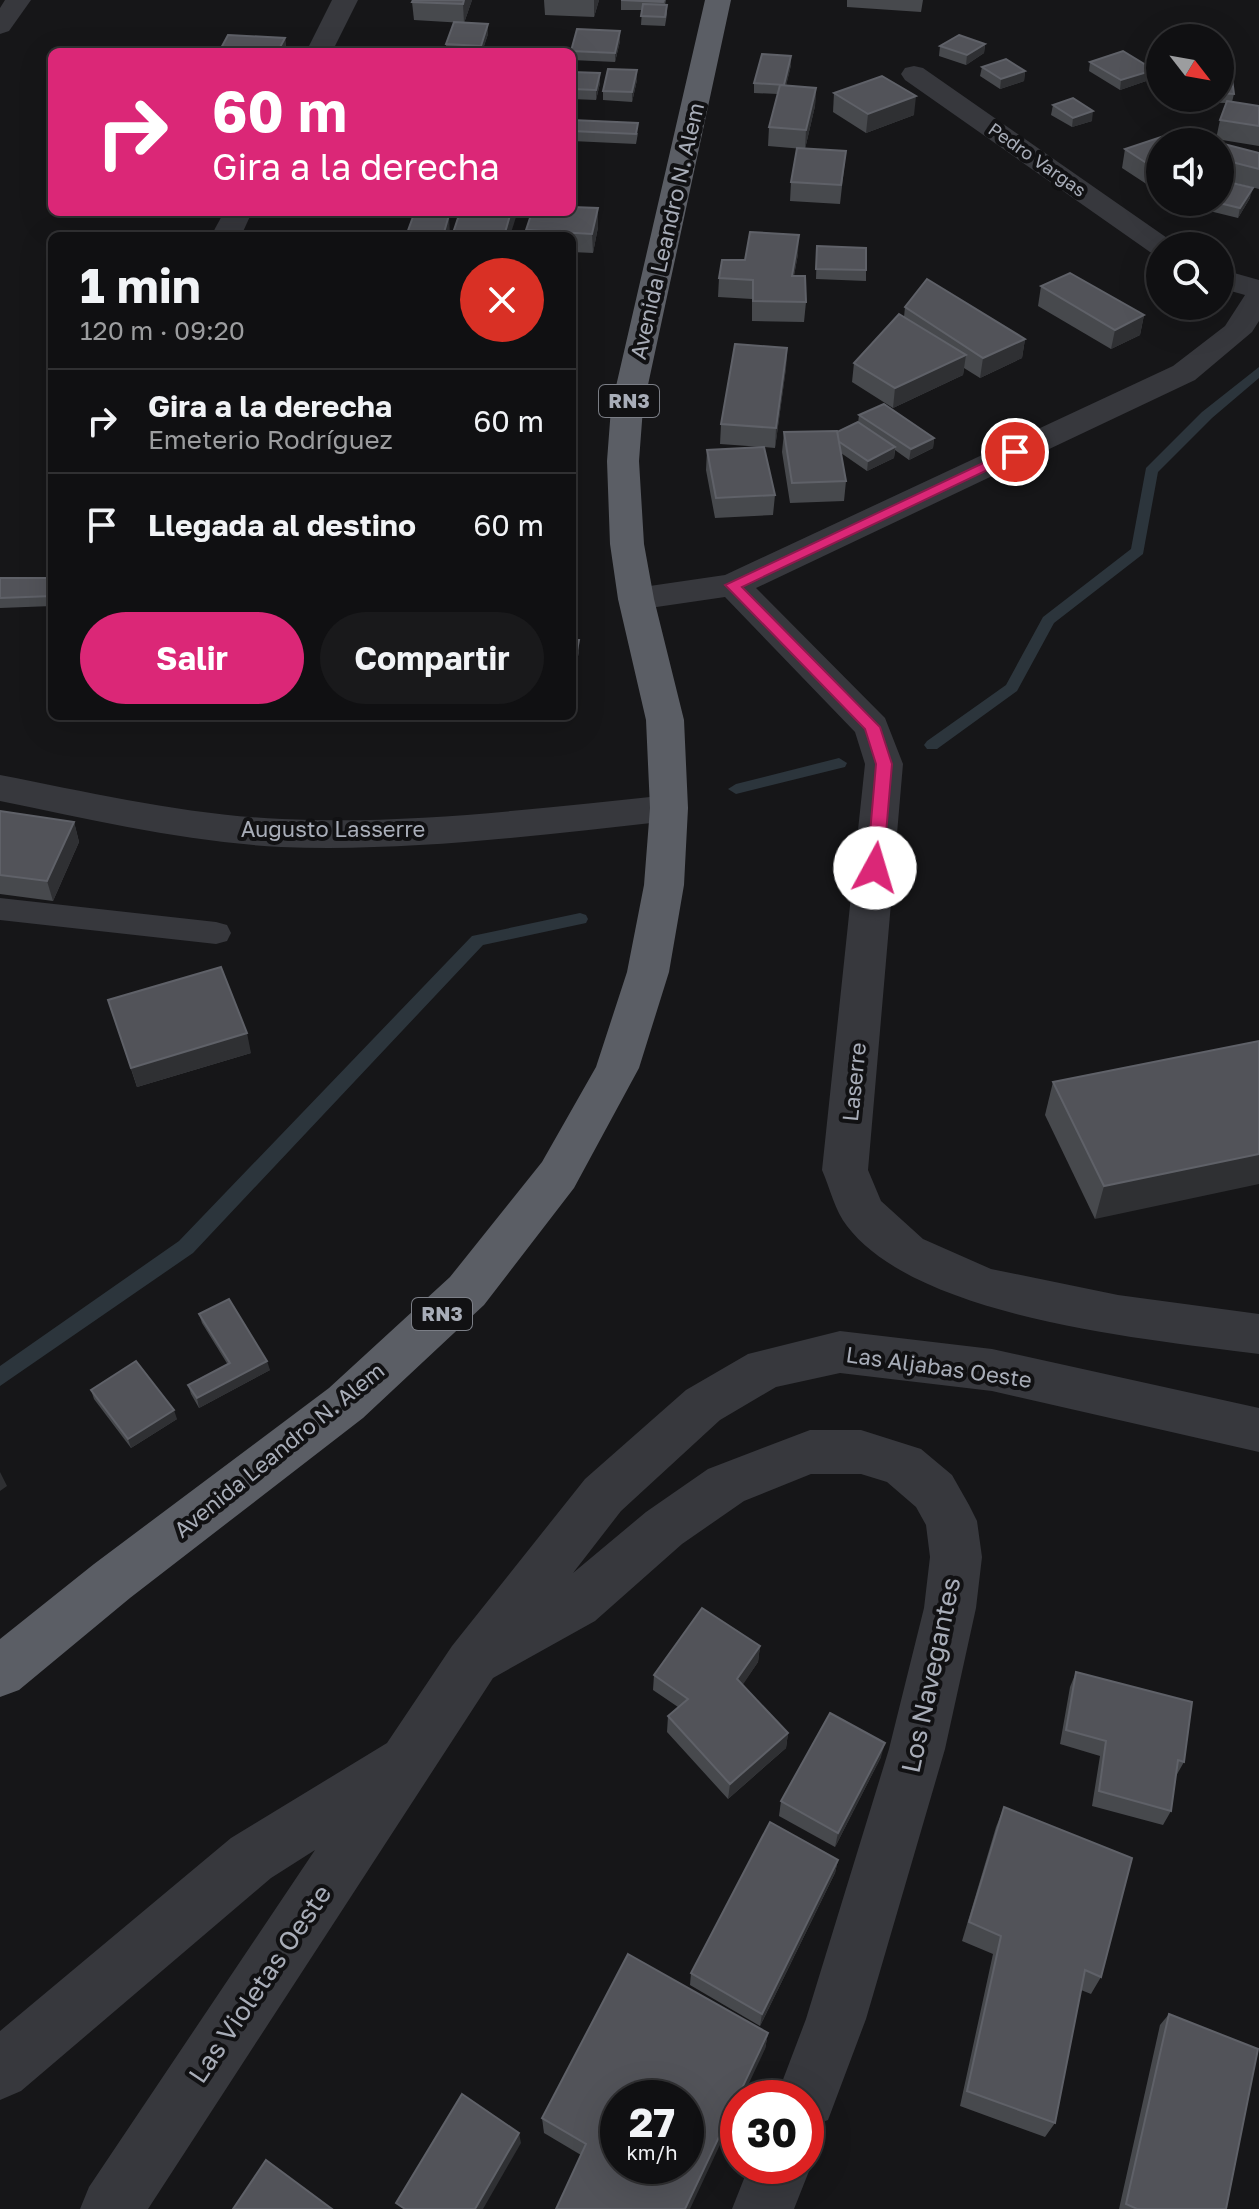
<!DOCTYPE html>
<html lang="es">
<meta charset="utf-8">
<style>
:root{--surface:#101012;--page:#19191b;--text:#f1f3f6;--muted:#9c9d9f;--line:#303032;--accent:#db2777}
body{margin:0;font-family:"Golos Text",sans-serif;background:var(--page);color:var(--text);height:100vh;display:flex;flex-direction:column;font-size:30px;white-space:nowrap}
*{box-sizing:border-box;margin:0}
p{font-size:26px;color:var(--muted)}
.icon{flex:none;width:44px;height:44px;fill:none;stroke:currentColor;stroke-width:2;stroke-linecap:round;stroke-linejoin:round}
.map{position:relative;flex:1;overflow:hidden}
.side{position:absolute;left:48px;top:232px;width:528px;height:488px;display:flex;flex-direction:column;background:var(--surface);border-radius:12px;box-shadow:0 8px 32px #0002,0 0 0 2px var(--line)}
.side>*{flex:none}
.banner{position:absolute;left:48px;top:48px;width:528px;height:168px;border-radius:12px;box-shadow:0 8px 32px #0002,0 0 0 2px var(--line);background:#db2777;color:#fff;overflow:hidden}
.needle{width:52px;rotate:121deg}
.buttons{position:absolute;left:1146px;top:24px;display:grid;gap:16px}
.buttons a{display:grid;place-items:center;width:88px;height:88px;border-radius:50%;background:var(--surface);box-shadow:0 8px 32px #0002,0 0 0 2px var(--line);font-size:40px}
.speed{position:absolute;left:600px;top:2080px;display:flex;gap:16px;font-size:40px;font-weight:700;text-align:center}
.speed>*{display:grid;place-content:center;width:104px;height:104px;border-radius:50%;background:var(--surface);box-shadow:0 8px 32px #0002,0 0 0 2px var(--line);line-height:1}
.speed small{font-size:20px;font-weight:400}
.speed .limit{border:12px solid #d22;background:#fff;color:#111}
.pin{position:absolute;display:grid;place-items:center;width:68px;height:68px;color:#fff;margin:-34px;border:4px solid #fff;border-radius:50%;box-shadow:0 2px 8px #0007}
.me{position:absolute;width:88px;margin:-44px;rotate:6deg;stroke-linejoin:round;filter:drop-shadow(0 0 6px #0008)}
.turn{display:flex;align-items:center;gap:28px;height:168px;padding:0 32px;font-size:36px}
.turn .icon{width:104px;height:104px;stroke-width:2.5}
.turn b{display:block;font-size:56px;line-height:68px}
.round{display:grid;place-items:center;flex:none;width:84px;height:84px;border-radius:42px;background:var(--page)}
.head{display:flex;align-items:center;justify-content:space-between;height:136px;padding:0 32px}
h1{font-size:48px;font-weight:700;line-height:60px}
.primary-button{display:flex;gap:16px;margin-top:auto;padding:16px 32px}
.primary-button a{flex:1;height:92px;border-radius:48px;background:var(--accent);color:#fff;font-size:32px;font-weight:700;line-height:92px;text-align:center}
.primary-button a+a{background:var(--page);color:var(--text)}
ul{padding:0;list-style:none}
li{display:flex;align-items:center;gap:24px;height:104px;padding:0 32px;border-top:2px solid var(--line)}
li div{flex:1}
li b{display:block;font-size:30px}
li em{font-style:normal}
.map>svg:first-child{display:block}
.lines{fill:none;stroke-linecap:round;stroke-linejoin:round}
.stream{fill:#2c353c;fill-rule:evenodd}
.service{fill:#37383d;fill-rule:evenodd}
.minor{fill:#37383d;fill-rule:evenodd}
.trunk{fill:#5b5e65;fill-rule:evenodd}
.wall{fill:#47494d}
.shaded-wall{fill:#2f3033}
.building{fill:#525359;stroke:#5f6168;stroke-width:2;fill-rule:evenodd}
.route{fill:#db2777;stroke:#8e194d;stroke-width:2}
.labels{text-anchor:middle;stroke-width:8;stroke-linejoin:round;paint-order:stroke}
.far-street-label{font-size:18px;fill:#a8adb8;stroke:#111113}
.shield{fill:#111113;stroke:#7b7e86;stroke-width:2}
.shield-label{font-size:20px;font-weight:bold;fill:#a8adb8}
.street-label{font-size:22px;fill:#a8adb8;stroke:#111113}
.near-street-label{font-size:26px;fill:#a8adb8;stroke:#111113}
</style>
<div class="map">
<svg width="1259" height="2209" viewBox="0 0 1259 2209">
<rect width="100%" height="100%" fill="#161618"/>
<g class="lines">
<g class="stream">
<path d="M1259,367V378L1212,418L1158,472L1143,554L1054,623L1017,691L937,749H927L924,745L927,741L1006,685L1043,617L1131,549L1146,468L1202,412Z"/>
<path d="M839,758L847,763L845,767L736,794L728,789L736,784Z"/>
<path d="M580,913L586,915L588,919L586,923L483,945L193,1253L0,1386V1366L179,1241L472,936Z"/>
</g>
<path class="service" d="M0,898L216,922L227,925L231,933L227,941L216,944L0,920Z"/>
<g class="minor">
<path d="M5,0H31L9,31L0,34V8Z"/>
<path d="M332,0H358L332,52H306Z"/>
<path d="M914,66L923,68L1170,240L1175,246H1160V255L1150,252L905,80L901,74L905,68Z"/>
<path d="M224,212H252L241,236H211Z"/>
<path d="M1220,269L1259,280V321L1252,332L1195,380L756,588L885,718L903,764L868,1170L881,1201L923,1239L991,1269L1118,1295L1259,1314V1354C1148,1339 918,1319 847,1226C835,1211 830,1188 822,1170L865,764L855,732L725,597L636,610L623,607L618,599L623,591L636,588L725,575L1173,366L1225,326L1245,295L1220,288Z"/>
<path d="M0,775C93,793 186,815 282,819C411,825 540,808 669,795L683,799L688,808L683,817L669,821C540,835 411,852 281,847C186,842 93,820 0,801Z"/>
<path d="M840,1331L992,1349L1259,1408V1452L992,1391L840,1373L776,1387L720,1420L621,1511L573,1573L646,1512L708,1469L810,1430H861L921,1449L952,1475L969,1505L977,1521L982,1557L976,1608L945,1749L866,2019L828,2120L806,2128V2098H776L806,2019L889,1749L924,1608L930,1557L926,1525L916,1507L887,1482L861,1474H811L744,1501L682,1544L595,1621L493,1678L148,2209H80L89,2187L315,1850L271,1878L21,2091L0,2100V2031L231,1838L387,1743L452,1646L585,1479L686,1390L748,1354Z"/>
<path d="M806,2154L811,2166L794,2209H732L749,2166H806Z"/>
</g>
<path class="trunk" d="M705,0H731L643,408L639,461L644,544L654,599L684,720L688,808L684,885L669,972L639,1068L574,1188L484,1305L363,1418L130,1598L19,1690L0,1697V1639L94,1564L329,1388L450,1277L542,1162L596,1067L627,972L644,885L650,808L646,720L618,599L610,544L607,461L611,408Z"/>
</g>
<g class="wall">
<path d="M472,0L464,23L414,20L412,2Z"/>
<path d="M544,0H599L594,17L545,15Z"/>
<path d="M621,0H666L665,5H667V14L665,26L641,25L642,10H621Z"/>
<path d="M847,0H923L921,12L847,7Z"/>
<path d="M488,34L482,52H446V44Z"/>
<path d="M285,38L286,48L284,52H222L221,48Z"/>
<path d="M620,41L615,62L572,60L571,51Z"/>
<path d="M985,44L984,53L966,65L939,56L940,46Z"/>
<path d="M791,56V65L786,85L816,88L815,106L805,149L846,151L840,204L790,201L791,182L803,149L768,146L769,127L778,94L754,93V83Z"/>
<path d="M1090,62L1154,70L1152,79L1120,90L1089,71Z"/>
<path d="M982,67L1025,71L1024,81L1000,89L980,76Z"/>
<path d="M637,70V80L632,102L603,100V91Z"/>
<path d="M572,72L600,73V83L596,100L572,99Z"/>
<path d="M1220,78L1234,94L1232,102L1259,106V146L1216,139L1220,120L1226,103L1195,102V98H1220Z"/>
<path d="M834,93L914,115L866,133L833,112Z"/>
<path d="M1053,105L1092,121L1072,127L1051,115Z"/>
<path d="M572,120L638,133L636,144L572,141Z"/>
<path d="M1160,142V184L1151,187L1122,168L1125,149Z"/>
<path d="M1220,143L1259,153V189L1220,179Z"/>
<path d="M1250,198L1238,218L1185,205L1186,202H1220Z"/>
<path d="M598,227L593,253L572,252V236H527L526,230Z"/>
<path d="M817,246L866,270V281L816,279Z"/>
<path d="M798,254L794,276L806,302L804,322L752,321V299L718,297L719,278L745,260Z"/>
<path d="M1041,286L1144,315L1140,335L1111,349L1038,306Z"/>
<path d="M905,307L1025,339L1022,358L980,378L964,368L963,375L893,408L852,382L854,363L904,317Z"/>
<path d="M787,348L786,368L775,448L764,447L775,495L773,515L715,518L706,470L707,450L762,447L720,444L721,424Z"/>
<path d="M859,415L934,438L933,448L909,460L895,450L894,458L867,471L841,453L846,481L844,501L790,503L782,452L784,432H837L858,423Z"/>
<path d="M0,578H52V606L0,608Z"/>
<path d="M572,640L579,651L575,672L572,671Z"/>
<path d="M0,811L74,822L79,842L53,901L0,894Z"/>
<path d="M108,1000L251,1053L137,1087Z"/>
<path d="M1259,1041L1095,1219L1045,1115L1053,1082Z"/>
<path d="M199,1314L270,1370L199,1408L191,1394L188,1385L228,1365L202,1323Z"/>
<path d="M91,1390L177,1419L131,1448L94,1399Z"/>
<path d="M760,1646L758,1662L742,1685L788,1733L786,1748L728,1799L667,1732L668,1716L678,1707L653,1690L654,1675Z"/>
<path d="M1076,1672L1184,1762L1176,1776L1171,1811L1163,1825L1092,1806L1100,1756L1060,1744L1070,1687Z"/>
<path d="M881,1757L835,1847L779,1816L781,1801Z"/>
<path d="M1004,1807L1101,1977L1091,1994L1081,1990L1055,2123L1045,2137L960,2106L993,1954L962,1941L996,1827Z"/>
<path d="M838,1860L835,1873L760,2026L690,1985L691,1973Z"/>
<path d="M1169,2014L1226,2209H1119L1160,2025Z"/>
<path d="M768,2033L765,2049L581,2155L544,2133L542,2118Z"/>
</g>
<g class="shaded-wall">
<path d="M464,0H472L464,23L463,4Z"/>
<path d="M594,0H599L594,17Z"/>
<path d="M488,24V34L482,52H481V46Z"/>
<path d="M620,31V41L615,62V53Z"/>
<path d="M285,38L286,48L284,52H278Z"/>
<path d="M985,44L984,53L966,65L967,55Z"/>
<path d="M791,56V65L784,95V85Z"/>
<path d="M637,70V80L632,102V92Z"/>
<path d="M1154,70L1152,79L1120,90L1121,80Z"/>
<path d="M1025,71L1024,81L1000,89L1001,79Z"/>
<path d="M600,73V83L596,100V90Z"/>
<path d="M816,88L815,106L805,149L806,130Z"/>
<path d="M916,96L914,115L866,133L868,114Z"/>
<path d="M1093,111L1092,121L1072,127L1073,118Z"/>
<path d="M1160,166V184L1151,187L1154,168Z"/>
<path d="M1253,188L1250,198L1238,218L1240,208Z"/>
<path d="M598,208V227L593,253L592,234Z"/>
<path d="M511,212H515L516,217L510,236H504Z"/>
<path d="M449,215L450,236H443Z"/>
<path d="M799,235L798,254L790,295L792,276Z"/>
<path d="M1144,315L1140,335L1111,349L1115,330Z"/>
<path d="M1025,339L1022,358L980,378L983,358Z"/>
<path d="M787,348L786,368L775,448L776,428Z"/>
<path d="M966,355L963,375L893,408L895,388Z"/>
<path d="M934,438L933,448L909,460L911,449Z"/>
<path d="M895,447L894,458L867,471L868,461Z"/>
<path d="M579,640V651L575,672V661Z"/>
<path d="M74,822L79,842L53,901L47,881Z"/>
<path d="M247,1033L251,1053L137,1087L131,1068Z"/>
<path d="M1259,1154V1184L1095,1219L1104,1186Z"/>
<path d="M267,1361L270,1370L199,1408L197,1398Z"/>
<path d="M174,1410L177,1419L131,1448L128,1439Z"/>
<path d="M0,1472L7,1486L0,1491Z"/>
<path d="M760,1646L758,1662L736,1695L737,1679Z"/>
<path d="M788,1733L786,1748L728,1799L730,1784Z"/>
<path d="M885,1743L881,1757L835,1847L838,1833Z"/>
<path d="M838,1860L835,1873L760,2026L762,2014Z"/>
<path d="M768,2033L765,2049L742,2098H738V2106L690,2209H685Z"/>
<path d="M519,2133L521,2143L483,2209H475Z"/>
</g>
<g class="building">
<path d="M413,0H464L463,4L412,2Z"/>
<path d="M621,0H664L663,2Z"/>
<path d="M643,4L667,5L665,17L641,16Z"/>
<path d="M454,22L488,24L481,46L446,44Z"/>
<path d="M577,29L620,31L615,53L571,51Z"/>
<path d="M228,35L285,38L278,51L221,48Z"/>
<path d="M959,35L985,44L967,55L940,46Z"/>
<path d="M1123,51L1154,70L1121,80L1090,62Z"/>
<path d="M762,54L791,56L784,85L754,83Z"/>
<path d="M1006,59L1025,71L1001,79L982,67Z"/>
<path d="M608,69L637,70L632,92L603,91Z"/>
<path d="M572,72L600,73L596,90L572,89Z"/>
<path d="M882,76L916,96L868,114L834,93Z"/>
<path d="M1220,78L1232,79L1234,94L1220,93Z"/>
<path d="M780,85L816,88L806,130L769,127Z"/>
<path d="M1073,98L1093,111L1073,118L1053,105Z"/>
<path d="M1227,101L1259,106V126L1220,120Z"/>
<path d="M572,120L638,123L636,134L572,131Z"/>
<path d="M1176,132L1216,142H1160V166L1154,168L1125,149Z"/>
<path d="M1220,143L1259,153V169L1220,159Z"/>
<path d="M797,148L846,151L841,185L791,182Z"/>
<path d="M1220,180L1253,188L1240,208L1215,202H1220Z"/>
<path d="M572,207L598,208L592,234L526,230L532,212H572Z"/>
<path d="M460,212H511L504,236H452Z"/>
<path d="M414,214L449,215L443,236H406Z"/>
<path d="M750,232L799,235L792,276H805L806,302L753,301V280L719,278L722,260H745Z"/>
<path d="M817,246L866,248V270L816,269Z"/>
<path d="M1070,273L1144,315L1115,330L1041,286Z"/>
<path d="M927,279L1025,339L983,358L905,307Z"/>
<path d="M899,314L966,355L895,388L854,363Z"/>
<path d="M735,344L787,348L776,428L721,424Z"/>
<path d="M884,404L934,438L911,449L859,415Z"/>
<path d="M858,422L895,447L868,461L838,441L837,432Z"/>
<path d="M837,431L846,481L792,483L784,432Z"/>
<path d="M764,447L775,495L716,498L707,450Z"/>
<path d="M0,578H52V596L0,598Z"/>
<path d="M572,640H579L575,661H572Z"/>
<path d="M0,811L74,822L47,881L0,875Z"/>
<path d="M221,967L247,1033L131,1068L108,1000Z"/>
<path d="M1259,1041V1154L1104,1186L1053,1082Z"/>
<path d="M229,1299L267,1361L197,1398L188,1385L230,1363L199,1314Z"/>
<path d="M136,1361L174,1410L128,1439L91,1390Z"/>
<path d="M702,1608L760,1646L737,1679L788,1733L730,1784L668,1716L688,1699L654,1675Z"/>
<path d="M1076,1672L1192,1702L1184,1762L1178,1760L1171,1811L1099,1791L1106,1741L1066,1730Z"/>
<path d="M830,1713L885,1743L838,1833L781,1801Z"/>
<path d="M1004,1807L1132,1858L1101,1977L1085,1970L1055,2123L967,2091L1001,1936L969,1922Z"/>
<path d="M770,1822L838,1860L762,2014L691,1973Z"/>
<path d="M628,1954L768,2033L685,2209H556L586,2144L542,2118ZM618,2098H686V2166H618Z"/>
<path d="M1169,2014L1258,2049L1226,2209H1137L1126,2204Z"/>
<path d="M462,2094L519,2133L475,2209H405L396,2203Z"/>
<path d="M266,2160L332,2209H233Z"/>
</g>
<path class="route" d="M1015,448L1021,452L1019,455L742,587L880,727L892,764L883,868L881,872H869L867,868L876,764L865,729L725,585Z"/>
<g class="labels">
<g class="far-street-label">
<text transform="translate(1037 160) rotate(35)" y="6">Pedro Vargas</text>
</g>
<g class="shield">
<rect x="599" y="385" width="60" height="32" rx="6"/>
<rect x="412" y="1298" width="60" height="32" rx="6"/>
</g>
<g class="shield-label">
<text x="629" y="408">RN3</text>
<text x="442" y="1321">RN3</text>
</g>
<g class="street-label">
<text transform="translate(667 231) rotate(-77)" y="8">Avenida Leandro N. Alem</text>
<text x="333" y="837">Augusto Lasserre</text>
<text transform="translate(854 1082) rotate(-84)" y="8">Laserre</text>
<text transform="translate(939 1367) rotate(8)" y="8">Las Aljabas Oeste</text>
<text transform="translate(279 1450) rotate(-39)" y="8">Avenida Leandro N. Alem</text>
</g>
<g class="near-street-label">
<text transform="translate(931 1675) rotate(-78)" y="9">Los Navegantes</text>
<text transform="translate(260 1984) rotate(-56)" y="9">Las Violetas Oeste</text>
</g>
</g>
</svg>
<div class="buttons">
<a><svg class="needle" viewBox="-14 -14 28 28"><path d="M0-13l5 13h-10z" fill="#e53935"/><path d="M0 13l5-13h-10z" fill="#9c9d9f"/></svg></a>
<a><svg class="icon" aria-label="sound" viewBox="0 0 24 24"><path d="M4 9h4l5-4v14l-5-4H4zM17 9q2 3 0 6"/></svg></a>
<a><svg class="icon" aria-label="search" viewBox="0 0 24 24"><circle cx="10" cy="10" r="6"/><path d="M15 15l6 6"/></svg></a>
</div>
<div class="speed"><div>27<small>km/h</small></div><div class="limit">30</div></div>
<div class="pin" style="left:1015px;top:452px;background:#d93025"><svg class="icon" aria-label="arrive" viewBox="0 0 24 24"><path d="M6 21V4h12l-3 4 3 4H6"/></svg></div>
<svg class="me" style="left:875px;top:868px" viewBox="-20 -20 40 40"><circle r="19" fill="#fff"/><path d="M0-13L10 11 0 6-10 11z" fill="#db2777"/></svg>
<div class="banner">
<div class="turn"><svg class="icon" aria-label="right" viewBox="0 0 24 24"><path d="M7 20v-9h11M14 6l5 5-5 5"/></svg><div><b>60 m</b>Gira a la derecha</div></div>
</div>
<section class="side">
<div class="head"><div><h1>1 min</h1><p>120 m · 09:20</p></div><a class="round" style="background:#d93025;color:#fff"><svg class="icon" aria-label="close" viewBox="0 0 24 24"><path d="M6 6l12 12M18 6L6 18"/></svg></a></div>
<ul>
<li><svg class="icon" aria-label="right" viewBox="0 0 24 24"><path d="M7 20v-9h11M14 6l5 5-5 5"/></svg><div><b>Gira a la derecha</b><p>Emeterio Rodríguez</p></div><em>60 m</em></li>
<li><svg class="icon" aria-label="arrive" viewBox="0 0 24 24"><path d="M6 21V4h12l-3 4 3 4H6"/></svg><div><b>Llegada al destino</b></div><em>60 m</em></li>
</ul>
<div class="primary-button"><a>Salir</a><a>Compartir</a></div>
</section>
</div>
